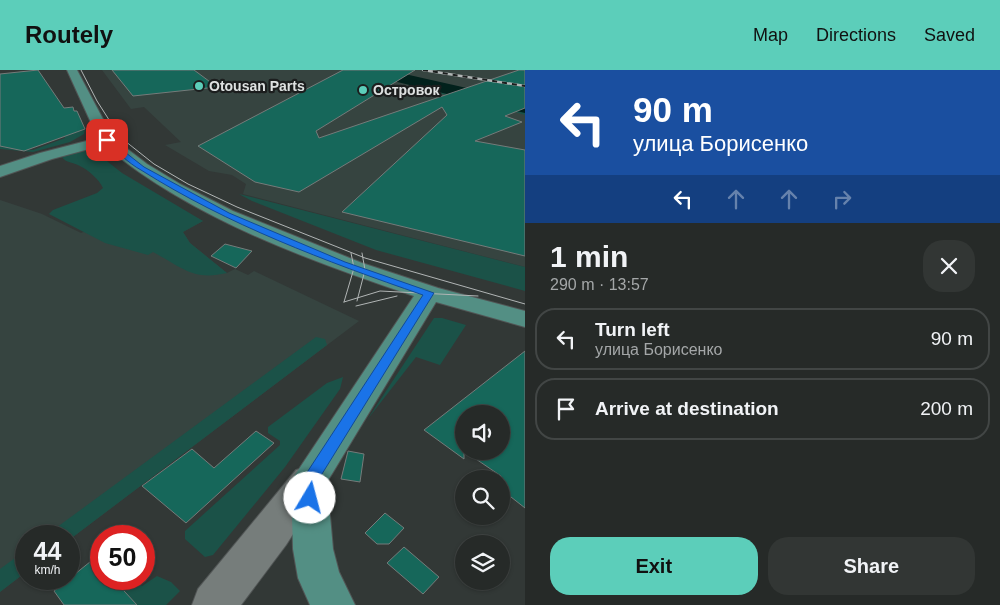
<!DOCTYPE html>
<meta charset="utf-8">
<style>
:root{--surface:#262a28;--page:#323634;--text:#f1f3f6;--muted:#a4a7a8;--line:#424645;--accent:#5cceba}
body{margin:0;font-family:Helvetica,sans-serif;background:var(--page);color:var(--text);height:100vh;display:flex;flex-direction:column;font-size:19px;white-space:nowrap}
*{box-sizing:border-box;margin:0}
p{font-size:16px;color:var(--muted)}
.icon{flex:none;width:28px;height:28px;fill:none;stroke:currentColor;stroke-width:2;stroke-linecap:round;stroke-linejoin:round}
.map{position:relative;flex:1;overflow:hidden}
.side{display:flex;flex-direction:column;background:var(--surface);width:475px}
.side>*{flex:none}
.guide{background:#1a4fa0;color:#fff;overflow:hidden}
.controls{position:absolute;left:455px;top:335px;display:grid;gap:10px}
.controls a{display:grid;place-items:center;width:55px;height:55px;border-radius:50%;background:var(--surface);box-shadow:0 1px 4px #0004,0 0 0 1px var(--line);font-size:25px}
.speed{position:absolute;left:15px;top:455px;display:flex;gap:10px;font-size:25px;font-weight:700;text-align:center}
.speed>*{display:grid;place-content:center;width:65px;height:65px;border-radius:50%;background:var(--surface);box-shadow:0 1px 4px #0004,0 0 0 1px var(--line);line-height:1}
.speed small{font-size:12px;font-weight:400}
.speed .limit{border:8px solid #d22;background:#fff;color:#111}
.pin{position:absolute;display:grid;place-items:center;width:42px;height:42px;color:#fff;margin:-21px;border-radius:10px;box-shadow:0 2px 8px #0006}
.me{position:absolute;width:55px;margin:-28px;rotate:8deg;stroke-linejoin:round;filter:drop-shadow(0 0 4px #0008)}
.turn{display:flex;align-items:center;gap:18px;height:105px;padding:0 25px;font-size:22px}
.turn .icon{width:65px;height:65px;stroke-width:2.5}
.turn b{display:block;font-size:35px;line-height:42px}
.lanes{display:flex;align-items:center;height:48px;padding:0 25px;background:#0003;justify-content:center;gap:25px;direction:ltr}
.lanes .off{opacity:.35}
.round{display:grid;place-items:center;flex:none;width:52px;height:52px;border-radius:20px;background:var(--page)}
.overview{display:flex;align-items:center;justify-content:space-between;height:85px;padding:0 25px}
h1{font-size:30px;font-weight:700;line-height:38px}
.cta{display:flex;gap:10px;margin-top:auto;padding:10px 25px}
.cta a{flex:1;height:58px;border-radius:20px;background:var(--accent);color:#111;font-size:20px;font-weight:700;line-height:58px;text-align:center}
.cta a+a{background:var(--page);color:var(--text)}
ul{padding:0;list-style:none}
li{display:flex;align-items:center;gap:15px;height:62px;margin:0 10px 8px;padding:0 15px;border:2px solid var(--line);border-radius:20px}
li div{flex:1}
li b{display:block;font-size:19px}
li em{font-style:normal}
header{display:flex;align-items:center;gap:30px;box-sizing:border-box;height:70px;padding:0 25px;background:var(--accent);color:#111}
header strong{font-size:24px}
nav{display:flex;gap:28px;margin-inline-start:auto;font-size:18px}
main{display:flex;flex:1;min-height:0}
.map>svg:first-child{display:block}
.built{fill:#364440}
.green{fill:#1b5248}
.lines{fill:none;stroke-linecap:round;stroke-linejoin:round}
.river{fill:#02211c;fill-rule:evenodd}
.building{fill:#16675a;stroke:#757b7a}
.minor-casing{stroke:#515555;stroke-width:2}
.major-casing{stroke:#515555;stroke-width:2}
.minor{fill:#767d7b;fill-rule:evenodd}
.major{fill:#538f84;fill-rule:evenodd}
.tram{stroke:#b1b5b5;stroke-width:1}
.rail-casing{stroke:#b1b5b5;stroke-width:2.5}
.rail{stroke:#1c1e1e;stroke-width:2;stroke-dasharray:5;stroke-linecap:butt}
.route{fill:#1a73e8;stroke:#114b97}
.poi-dot{fill:#5cceba;stroke:#1c1e1e;stroke-width:2}
.labels{text-anchor:middle;stroke-width:4.5;stroke-linejoin:round;paint-order:stroke}
.far-poi-label{font-size:14px;font-weight:bold;fill:#dee1e1;stroke:#1c1e1e;text-anchor:start}
</style>
<header>
<strong>Routely</strong>
<nav><a>Map</a><a>Directions</a><a>Saved</a></nav>
</header>
<main>
<div class="map">
<svg width="525" height="535" viewBox="0 0 525 535">
<rect width="100%" height="100%" fill="#323836"/>
<g class="built">
<path d="M102,0H525V197L243,124L246,114L232,105L209,101L165,75L181,72L144,37L131,39Z"/>
<path d="M162,129L203,151L183,162L190,173L227,203L235,199L248,205L254,201L359,251L69,470V466H26V502L0,522V130L42,144L81,163Z"/>
</g>
<g class="green">
<path d="M421,14L525,40V45L495,36L411,17Z"/>
<path d="M60,54L76,60L85,59L84,64L70,72L33,82L0,79V76L33,80L65,68Z"/>
<path d="M93,80L122,103L203,151L183,162L190,173L227,203C193,211 183,198 153,182L148,185L105,173L49,144L53,140L97,123L103,118C99,109 88,100 80,96C73,92 66,93 62,87L69,83Z"/>
<path d="M239,124L525,197V221L376,180L252,131Z"/>
<path d="M434,248H442L466,255L440,295L416,287L367,350Z"/>
<path d="M316,267L325,269L327,275L69,470V466H45Z"/>
<path d="M343,307L340,319L285,397L213,485L205,487L185,469V461L280,375V371L268,363V357L327,313Z"/>
<path d="M26,480V502L0,522V499Z"/>
<path d="M157,506L171,512L180,521L166,535H137L113,509H135L142,516Z"/>
</g>
<g class="lines">
<path class="river" d="M358,0H387L525,31V43L360,3Z"/>
</g>
<g class="building">
<path d="M38,0L64,38L73,37L74,41H77L85,59L24,81L0,76V4Z"/>
<path d="M112,0H194L217,17L133,26Z"/>
<path d="M343,0H415L316,61L319,68L519,0H525V38L505,46L522,52L475,71L525,80V186L342,142L447,45L442,37L299,122L255,112L198,76Z"/>
<path d="M225,174L252,181L236,198L211,186Z"/>
<path d="M525,281V438L511,427L501,438V406L464,381H501V344H464V389L424,360Z"/>
<path d="M256,361L274,373L186,453L142,416L192,379L214,398Z"/>
<path d="M348,381L364,384L360,412L341,409Z"/>
<path d="M385,443L404,458L389,474H377L365,463Z"/>
<path d="M404,477L439,507L423,524L387,493Z"/>
<path d="M101,483V509H113L137,535H64L54,521Z"/>
</g>
<g class="lines">
<defs>
<path id="minor" d="M309,396L322,400L327,411L286,475L241,535H192L198,519L296,400Z"/>
<path id="major" d="M67,0H77L113,68L147,94L180,114L233,141L362,193L438,218L525,241V257L436,232L327,412L333,479L339,502L355,535H310L298,508L293,479L291,411L414,226C308,190 190,148 104,75L52,89L0,107V96L40,83L98,68Z"/>
</defs>
<use href="#minor" class="minor-casing"/>
<use href="#major" class="major-casing"/>
<use href="#minor" class="minor"/>
<use href="#major" class="major"/>
<g class="tram">
<path d="M81,0L97,31L120,67L154,94L188,114L237,137L365,188L525,234"/>
<path d="M357,231L365,200L362,183"/>
<path d="M344,232L380,221L478,226"/>
<path d="M344,232L354,198L351,183"/>
<path d="M356,236L397,226"/>
</g>
<defs>
<path id="rail" d="M423,0L525,16"/>
</defs>
<use href="#rail" class="rail-casing"/>
<use href="#rail" class="rail"/>
</g>
<path class="route" d="M107,68L144,97L229,143L345,192L434,223L317,412L318,428L316,433L310,435L305,433C301,425 300,414 304,407L423,225C325,191 228,155 141,100C128,93 117,81 105,72Z"/>
<g class="poi-dot">
<circle cx="199" cy="16" r="5"/>
<circle cx="363" cy="20" r="5"/>
</g>
<g class="labels">
<g class="far-poi-label">
<text x="209" y="21">Otousan Parts</text>
<text x="373" y="25">Островок</text>
</g>
</g>
</svg>
<div class="controls">
<a><svg class="icon" aria-label="sound" viewBox="0 0 24 24"><path d="M4 9h4l5-4v14l-5-4H4zM17 9q2 3 0 6"/></svg></a>
<a><svg class="icon" aria-label="search" viewBox="0 0 24 24"><circle cx="10" cy="10" r="6"/><path d="M15 15l6 6"/></svg></a>
<a><svg class="icon" aria-label="layers" viewBox="0 0 24 24"><path d="M12 4l9 5-9 5-9-5zM3 14l9 5 9-5"/></svg></a>
</div>
<div class="speed"><div>44<small>km/h</small></div><div class="limit">50</div></div>
<div class="pin" style="left:107px;top:70px;background:#d93025"><svg class="icon" aria-label="arrive" viewBox="0 0 24 24"><path d="M6 21V4h12l-3 4 3 4H6"/></svg></div>
<svg class="me" style="left:310px;top:428px" viewBox="-20 -20 40 40"><circle r="19" fill="#fff"/><path d="M0-13L10 11 0 6-10 11z" fill="#1a73e8"/></svg>
</div>
<section class="side">
<div class="guide">
<div class="turn"><svg class="icon" aria-label="left" viewBox="0 0 24 24"><path d="M17 20v-9H6M10 6l-5 5 5 5"/></svg><div><b>90 m</b>улица Борисенко</div></div>
<div class="lanes"><svg class="icon" aria-label="left" viewBox="0 0 24 24"><path d="M17 20v-9H6M10 6l-5 5 5 5"/></svg><svg class="icon off" aria-label="ahead" viewBox="0 0 24 24"><path d="M12 20V5M6 11l6-6 6 6"/></svg><svg class="icon off" aria-label="ahead" viewBox="0 0 24 24"><path d="M12 20V5M6 11l6-6 6 6"/></svg><svg class="icon off" aria-label="right" viewBox="0 0 24 24"><path d="M7 20v-9h11M14 6l5 5-5 5"/></svg></div>
</div>
<div class="overview"><div><h1>1 min</h1><p>290 m · 13:57</p></div><a class="round"><svg class="icon" aria-label="close" viewBox="0 0 24 24"><path d="M6 6l12 12M18 6L6 18"/></svg></a></div>
<ul>
<li><svg class="icon" aria-label="left" viewBox="0 0 24 24"><path d="M17 20v-9H6M10 6l-5 5 5 5"/></svg><div><b>Turn left</b><p>улица Борисенко</p></div><em>90 m</em></li>
<li><svg class="icon" aria-label="arrive" viewBox="0 0 24 24"><path d="M6 21V4h12l-3 4 3 4H6"/></svg><div><b>Arrive at destination</b></div><em>200 m</em></li>
</ul>
<div class="cta"><a>Exit</a><a>Share</a></div>
</section>
</main>
